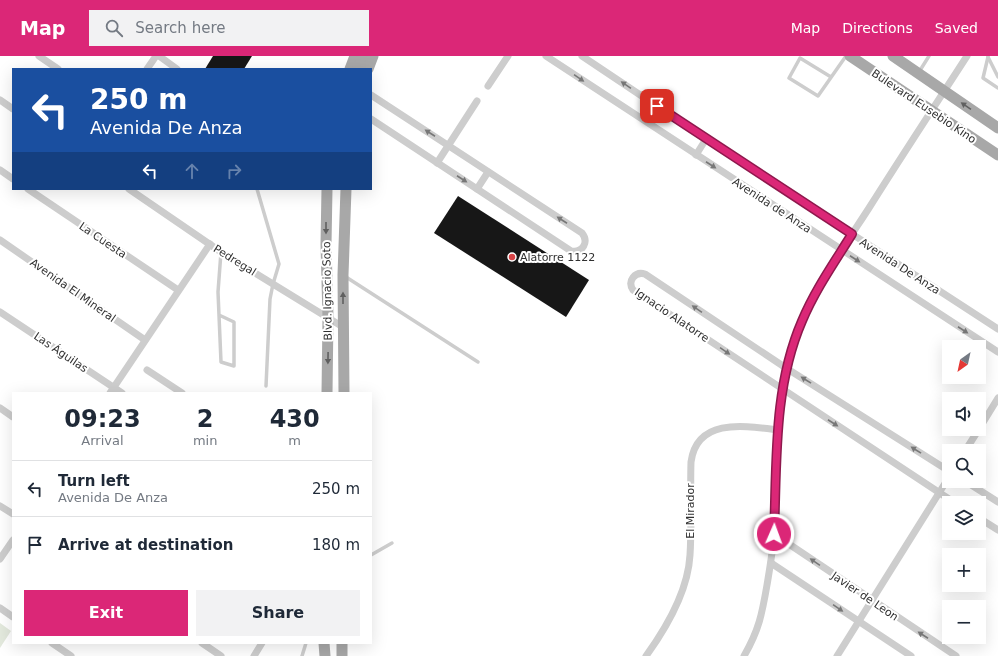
<!DOCTYPE html>
<meta charset="utf-8">
<style>
:root{--surface:#fff;--page:#f2f2f3;--text:#1f2937;--muted:#747a83;--line:#e0e1e3;--accent:#db2777}
body{margin:0;font-family:"DejaVu Sans",sans-serif;background:var(--page);color:var(--text);height:100vh;display:flex;flex-direction:column;font-size:15px;white-space:nowrap}
*{box-sizing:border-box;margin:0}
p{font-size:13px;color:var(--muted)}
.icon{flex:none;width:22px;height:22px;fill:none;stroke:currentColor;stroke-width:2;stroke-linecap:round;stroke-linejoin:round}
.map{position:relative;flex:1;overflow:hidden}
.panel{position:absolute;left:12px;top:336px;width:360px;height:252px;display:flex;flex-direction:column;background:var(--surface);border-radius:0px;box-shadow:0 4px 16px #0002}
.panel>*{flex:none}
.guide{position:absolute;left:12px;top:12px;width:360px;height:122px;border-radius:0px;box-shadow:0 4px 16px #0002;background:#1a4fa0;color:#fff;overflow:hidden}
.needle{width:26px;rotate:213deg}
.tools{position:absolute;left:942px;top:284px;display:grid;gap:8px}
.tools a{display:grid;place-items:center;width:44px;height:44px;border-radius:0px;background:var(--surface);box-shadow:0 4px 16px #0002;font-size:20px}
.pin{position:absolute;display:grid;place-items:center;width:34px;height:34px;color:#fff;margin:-17px;border-radius:8px;box-shadow:0 2px 6px #0006}
.me{position:absolute;width:44px;margin:-22px;rotate:2deg;stroke-linejoin:round;filter:drop-shadow(0 0 3px #0008)}
.turn{display:flex;align-items:center;gap:14px;height:84px;padding:0 12px;font-size:18px}
.turn .icon{width:52px;height:52px;stroke-width:2.5}
.turn b{display:block;font-size:28px;line-height:34px}
.lanes{display:flex;align-items:center;height:38px;padding:0 12px;background:#0003;justify-content:center;gap:20px;direction:ltr}
.lanes .off{opacity:.35}
.eta{display:flex;justify-content:space-evenly;align-items:center;height:68px;text-align:center}
.eta b{font-size:24px;font-weight:700;line-height:28px}
.primary-button{display:flex;gap:8px;margin-top:auto;padding:8px 12px}
.primary-button a{flex:1;height:46px;border-radius:0px;background:var(--accent);color:#fff;font-size:16px;font-weight:700;line-height:46px;text-align:center}
.primary-button a+a{background:var(--page);color:var(--text)}
ul{padding:0;list-style:none}
li{display:flex;align-items:center;gap:12px;height:56px;padding:0 12px;border-top:1px solid var(--line)}
li div{flex:1}
li b{display:block;font-size:15px}
li em{font-style:normal}
header{display:flex;align-items:center;gap:24px;box-sizing:border-box;height:56px;padding:0 20px;background:var(--accent);color:#fff}
header strong{font-size:19px}
nav{display:flex;gap:22px;margin-inline-start:auto;font-size:14px}
.search{width:280px;height:36px;background:var(--page);display:flex;align-items:center;gap:10px;box-sizing:border-box;padding:0 14px;border-radius:0px;color:var(--muted);font-size:15px}
.map>svg:first-child{display:block}
.green{fill:#e3e9dd}
.building{fill:#171717}
.lines{fill:none;stroke-linecap:round;stroke-linejoin:round}
.service{stroke:#cdcdcd;stroke-width:3.5}
.minor{stroke:#cdcdcd;stroke-width:7}
.primary{stroke:#a8a8a8;stroke-width:11}
.oneway{fill:#777}
.oneway2{fill:#606060}
.route-casing{stroke:#8e194d;stroke-width:10}
.route{stroke:#db2777;stroke-width:7}
.poi-dot{fill:#d74346;stroke:#fff;stroke-width:1.5}
.labels{text-anchor:middle;stroke-width:4;stroke-linejoin:round;paint-order:stroke}
.street-label{font-size:11px;fill:#303030;stroke:#fff}
.poi-label{font-size:11px;fill:#303030;stroke:#fff;text-anchor:start}
</style>
<header>
<strong>Map</strong>
<div class="search"><svg class="icon" aria-label="search" viewBox="0 0 24 24"><circle cx="10" cy="10" r="6"/><path d="M15 15l6 6"/></svg>Search here</div>
<nav><a>Map</a><a>Directions</a><a>Saved</a></nav>
</header>
<div class="map">
<svg width="998" height="600" viewBox="0 0 998 600">
<rect width="100%" height="100%" fill="#fff"/>
<path class="green" d="M0,567L11,575L0,592Z"/>
<g class="building">
<path d="M213,0H252L244,13H205Z"/>
<path d="M458,140L589,224L566,261L434,177Z"/>
</g>
<g class="lines">
<g class="service">
<path d="M988,1L983,22L998,32"/>
<path d="M988,1L998,21"/>
<path d="M919,16L929,0"/>
<path d="M831,21L800,2L789,22L818,40L846,0"/>
<path d="M257,133L279,208L273,228L270,243L266,330"/>
<path d="M346,221L478,306"/>
<path d="M219,259L234,266V310L221,306L218,236L221,196"/>
<path d="M371,499L392,487"/>
<path d="M302,600L306,587"/>
</g>
<g class="minor">
<path d="M39,0L58,13"/>
<path d="M159,0L177,13"/>
<path d="M546,0L998,296"/>
<path d="M582,0L706,83L998,273"/>
<path d="M147,13L156,0"/>
<path d="M488,30L508,0"/>
<path d="M371,39L582,177C589,186 583,197 571,195L371,63"/>
<path d="M0,44L13,53"/>
<path d="M696,99L706,83"/>
<path d="M437,107L477,45"/>
<path d="M0,114L13,123"/>
<path d="M28,133L178,234"/>
<path d="M129,133L221,196L343,271"/>
<path d="M477,133L488,116"/>
<path d="M0,184L145,284"/>
<path d="M0,256L122,337"/>
<path d="M147,314L182,337"/>
<path d="M110,337L210,188"/>
<path d="M0,352L13,361"/>
<path d="M979,373L998,342"/>
<path d="M965,395L979,373"/>
<path d="M949,415L786,312L645,218C635,215 627,225 633,234L955,447"/>
<path d="M965,425L998,446"/>
<path d="M0,450L13,458"/>
<path d="M979,462L998,474"/>
<path d="M774,478L956,600"/>
<path d="M0,503L13,484"/>
<path d="M771,507L911,600"/>
<path d="M0,552L13,561"/>
<path d="M52,587L71,600"/>
<path d="M202,587L221,600"/>
<path d="M254,600L262,587"/>
<path d="M646,600C667,571 688,535 690,499C692,468 690,437 691,406C697,361 746,370 778,374"/>
<path d="M744,600C759,574 762,558 767,529C770,511 773,494 774,477C777,422 774,366 786,312C800,253 836,203 869,152C901,101 934,51 967,0"/>
<path d="M837,600L949,421"/>
</g>
<g class="primary">
<path d="M850,0L998,99"/>
<path d="M893,0L998,72"/>
<path d="M350,13L355,0"/>
<path d="M358,13L363,0"/>
<path d="M368,13L373,0"/>
<path d="M327,337L328,261L326,188L327,133"/>
<path d="M344,337L343,219L346,133"/>
<path d="M324,587L325,600"/>
<path d="M342,587V600"/>
</g>
</g>
<defs><path id="oneway-solid" d="M-6-.8H1V-3.2L6.5 0L1 3.2V.8H-6Z"/></defs>
<g class="oneway">
<use href="#oneway-solid" transform="translate(579 22) rotate(34)"/>
<use href="#oneway-solid" transform="translate(626 29) rotate(-146)"/>
<use href="#oneway-solid" transform="translate(430 77) rotate(-147)"/>
<use href="#oneway-solid" transform="translate(711 109) rotate(33)"/>
<use href="#oneway-solid" transform="translate(462 123) rotate(33)"/>
<use href="#oneway-solid" transform="translate(562 164) rotate(-147)"/>
<use href="#oneway-solid" transform="translate(855 203) rotate(33)"/>
<use href="#oneway-solid" transform="translate(697 253) rotate(-146)"/>
<use href="#oneway-solid" transform="translate(963 274) rotate(33)"/>
<use href="#oneway-solid" transform="translate(725 295) rotate(34)"/>
<use href="#oneway-solid" transform="translate(806 324) rotate(-148)"/>
<use href="#oneway-solid" transform="translate(833 367) rotate(33)"/>
<use href="#oneway-solid" transform="translate(916 394) rotate(-148)"/>
<use href="#oneway-solid" transform="translate(815 506) rotate(-146)"/>
<use href="#oneway-solid" transform="translate(838 552) rotate(34)"/>
<use href="#oneway-solid" transform="translate(923 579) rotate(-147)"/>
</g>
<g class="oneway2">
<use href="#oneway-solid" transform="translate(966 50) rotate(-146)"/>
<use href="#oneway-solid" transform="translate(326 172) rotate(90)"/>
<use href="#oneway-solid" transform="translate(343 242) rotate(-90)"/>
<use href="#oneway-solid" transform="translate(328 302) rotate(91)"/>
</g>
<g class="lines">
<defs>
<path id="route" d="M657,50L852,178C834,207 815,234 802,265C773,332 777,407 774,478"/>
</defs>
<use href="#route" class="route-casing"/>
<use href="#route" class="route"/>
</g>
<circle class="poi-dot" cx="512" cy="201" r="4"/>
<g class="labels">
<g class="street-label">
<text transform="translate(924 50) rotate(34)" y="4">Bulevard Eusebio Kino</text>
<text transform="translate(772 149) rotate(33)" y="4">Avenida de Anza</text>
<text transform="translate(103 184) rotate(34)" y="4">La Cuesta</text>
<text transform="translate(235 204) rotate(32)" y="4">Pedregal</text>
<text transform="translate(900 210) rotate(33)" y="4">Avenida De Anza</text>
<text transform="translate(73 234) rotate(35)" y="4">Avenida El Mineral</text>
<text transform="translate(327 235) rotate(-91)" y="4">Blvd. Ignacio Soto</text>
<text transform="translate(672 259) rotate(34)" y="4">Ignacio Alatorre</text>
<text transform="translate(61 296) rotate(34)" y="4">Las Águilas</text>
<text transform="translate(690 455) rotate(-90)" y="4">El Mirador</text>
<text transform="translate(865 540) rotate(34)" y="4">Javier de Leon</text>
</g>
<g class="poi-label">
<text x="520" y="205">Alatorre 1122</text>
</g>
</g>
</svg>
<div class="tools">
<a><svg class="needle" viewBox="-14 -14 28 28"><path d="M0-13l5 13h-10z" fill="#e53935"/><path d="M0 13l5-13h-10z" fill="#747a83"/></svg></a>
<a><svg class="icon" aria-label="sound" viewBox="0 0 24 24"><path d="M4 9h4l5-4v14l-5-4H4zM17 9q2 3 0 6"/></svg></a>
<a><svg class="icon" aria-label="search" viewBox="0 0 24 24"><circle cx="10" cy="10" r="6"/><path d="M15 15l6 6"/></svg></a>
<a><svg class="icon" aria-label="layers" viewBox="0 0 24 24"><path d="M12 4l9 5-9 5-9-5zM3 14l9 5 9-5"/></svg></a>
<a>+</a>
<a>−</a>
</div>
<div class="pin" style="left:657px;top:50px;background:#d93025"><svg class="icon" aria-label="arrive" viewBox="0 0 24 24"><path d="M6 21V4h12l-3 4 3 4H6"/></svg></div>
<svg class="me" style="left:774px;top:478px" viewBox="-20 -20 40 40"><circle r="17" fill="#db2777" stroke="#fff" stroke-width="3"/><path d="M0-11L8 9 0 5-8 9z" fill="#fff"/></svg>
<div class="guide">
<div class="turn"><svg class="icon" aria-label="left" viewBox="0 0 24 24"><path d="M17 20v-9H6M10 6l-5 5 5 5"/></svg><div><b>250 m</b>Avenida De Anza</div></div>
<div class="lanes"><svg class="icon" aria-label="left" viewBox="0 0 24 24"><path d="M17 20v-9H6M10 6l-5 5 5 5"/></svg><svg class="icon off" aria-label="ahead" viewBox="0 0 24 24"><path d="M12 20V5M6 11l6-6 6 6"/></svg><svg class="icon off" aria-label="right" viewBox="0 0 24 24"><path d="M7 20v-9h11M14 6l5 5-5 5"/></svg></div>
</div>
<section class="panel">
<div class="eta">
<div><b>09:23</b><p>Arrival</p></div>
<div><b>2</b><p>min</p></div>
<div><b>430</b><p>m</p></div>
</div>
<ul>
<li><svg class="icon" aria-label="left" viewBox="0 0 24 24"><path d="M17 20v-9H6M10 6l-5 5 5 5"/></svg><div><b>Turn left</b><p>Avenida De Anza</p></div><em>250 m</em></li>
<li><svg class="icon" aria-label="arrive" viewBox="0 0 24 24"><path d="M6 21V4h12l-3 4 3 4H6"/></svg><div><b>Arrive at destination</b></div><em>180 m</em></li>
</ul>
<div class="primary-button"><a>Exit</a><a>Share</a></div>
</section>
</div>
